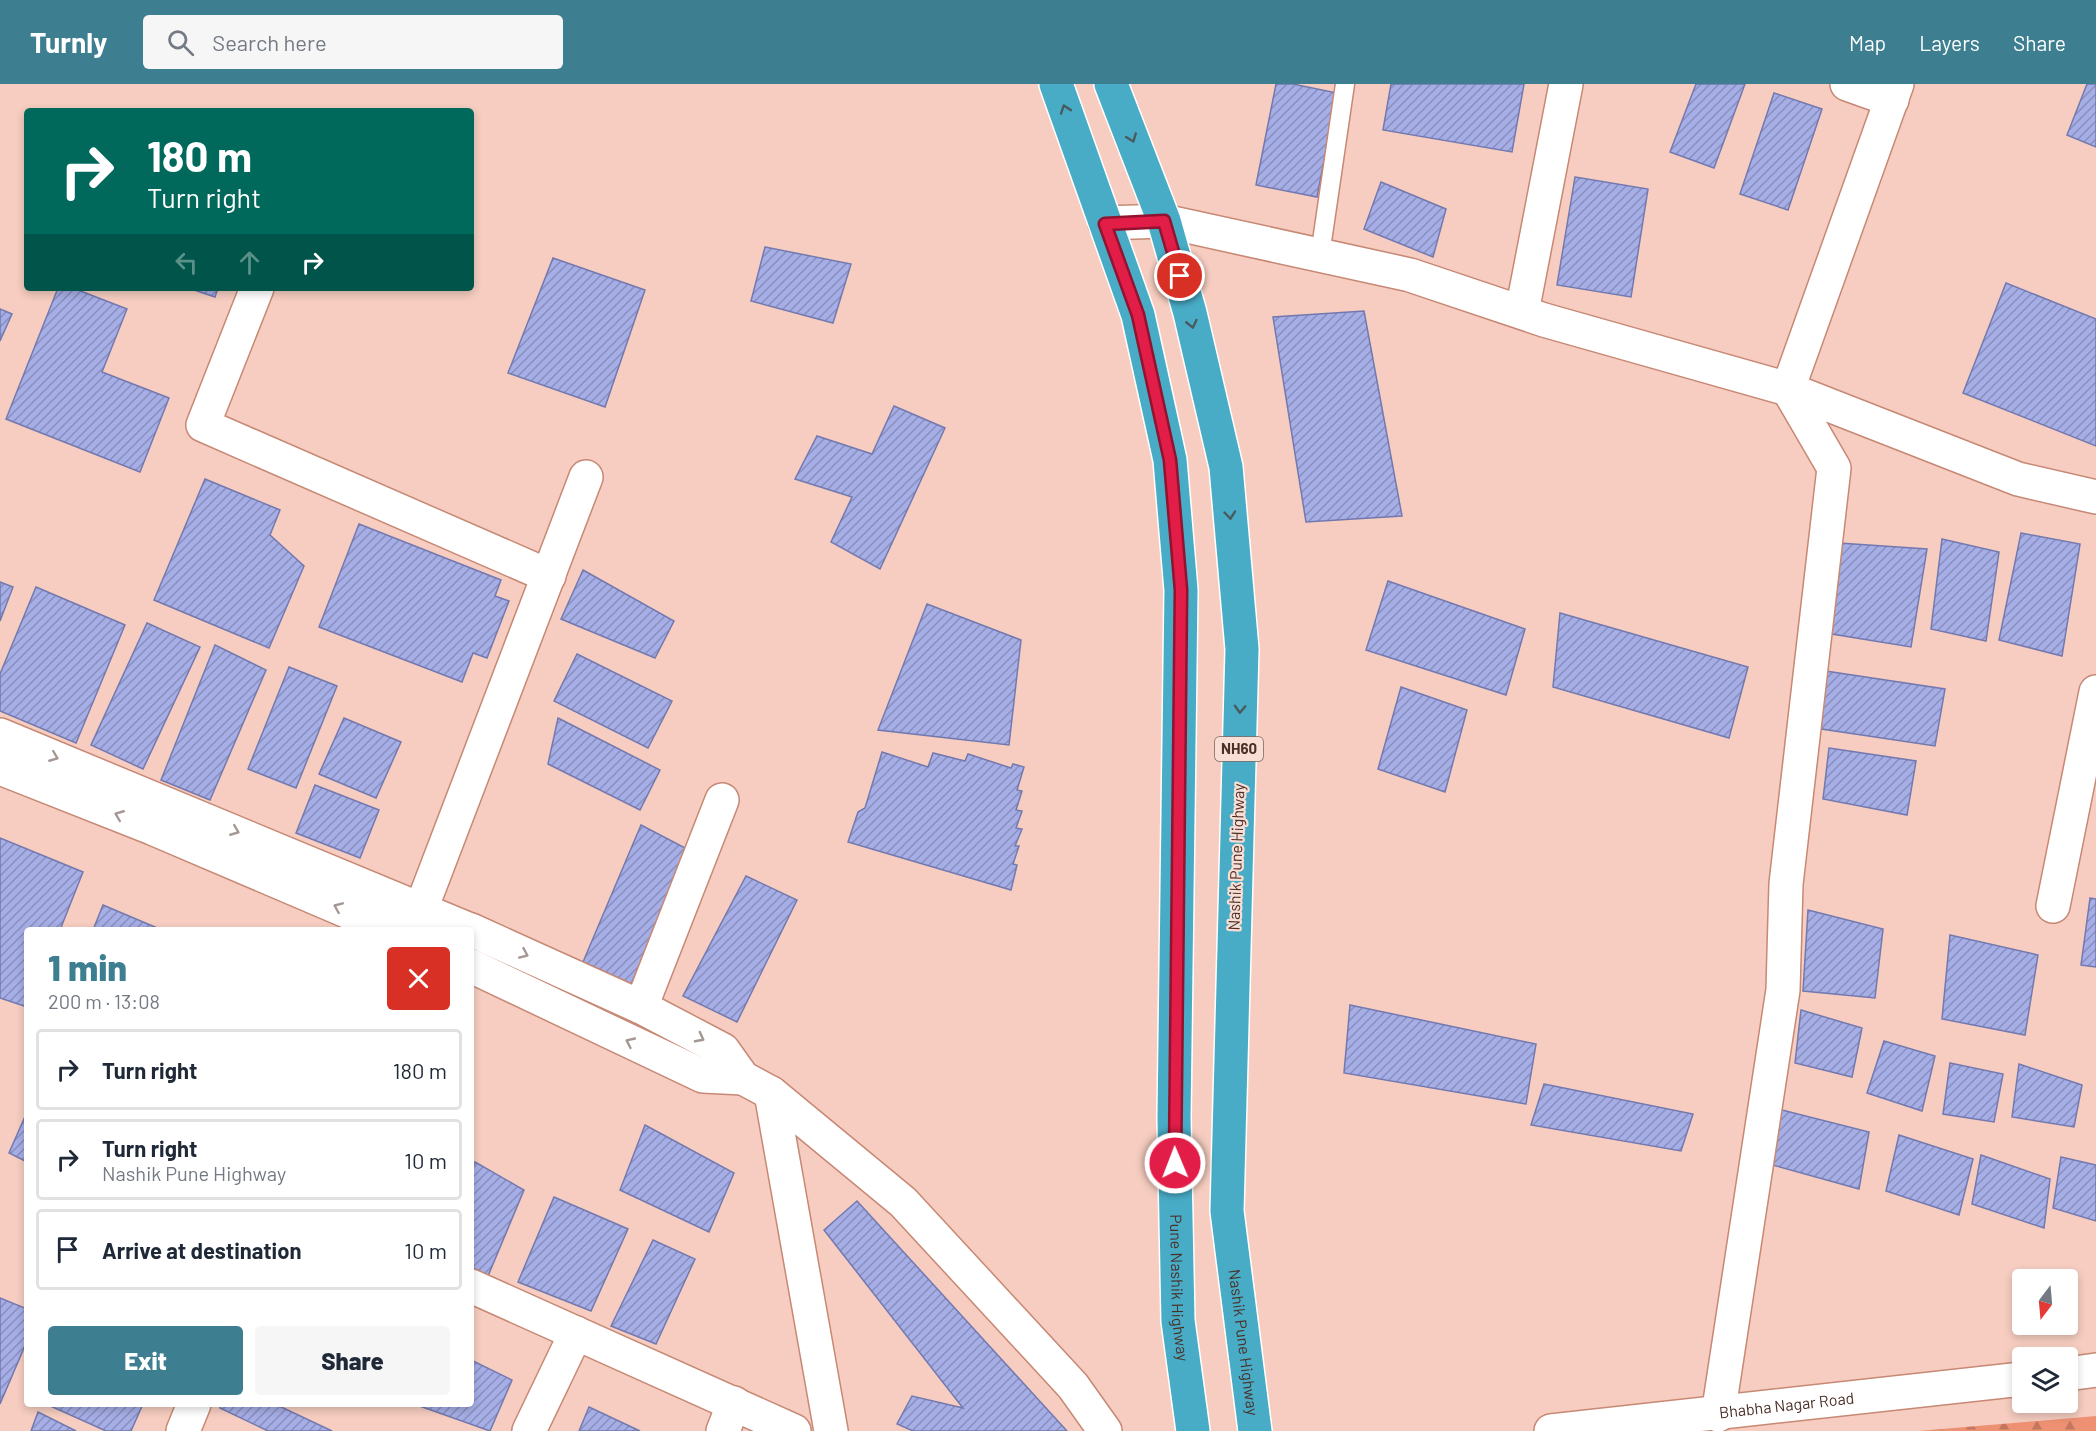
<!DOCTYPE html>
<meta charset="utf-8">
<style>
:root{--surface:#fff;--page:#f6f6f7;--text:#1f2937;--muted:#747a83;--line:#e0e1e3;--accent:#3d7f91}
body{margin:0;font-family:Barlow,sans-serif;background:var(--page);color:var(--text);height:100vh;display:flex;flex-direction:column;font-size:22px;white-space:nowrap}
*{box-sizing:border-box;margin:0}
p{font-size:20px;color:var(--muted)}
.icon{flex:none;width:33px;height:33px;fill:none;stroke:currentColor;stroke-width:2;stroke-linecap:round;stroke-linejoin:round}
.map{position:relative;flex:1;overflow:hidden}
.details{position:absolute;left:24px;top:843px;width:450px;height:480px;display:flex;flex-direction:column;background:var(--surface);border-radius:6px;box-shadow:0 3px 9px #0003}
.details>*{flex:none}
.banner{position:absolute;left:24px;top:24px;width:450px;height:183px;border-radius:6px;box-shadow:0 3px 9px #0003;background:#00695c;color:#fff;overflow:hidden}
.needle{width:39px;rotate:196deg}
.controls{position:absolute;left:2012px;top:1185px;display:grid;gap:12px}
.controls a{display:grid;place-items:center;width:66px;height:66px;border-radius:6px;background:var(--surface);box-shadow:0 3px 9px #0003;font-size:30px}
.pin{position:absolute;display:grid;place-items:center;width:51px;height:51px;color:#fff;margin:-26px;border:3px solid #fff;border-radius:50%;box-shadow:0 2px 6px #0007}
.me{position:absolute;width:66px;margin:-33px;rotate:359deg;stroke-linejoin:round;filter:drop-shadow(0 0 4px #0008)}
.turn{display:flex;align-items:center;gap:21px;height:126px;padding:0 24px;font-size:27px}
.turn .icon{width:78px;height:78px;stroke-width:2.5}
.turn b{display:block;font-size:42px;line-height:51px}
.lanes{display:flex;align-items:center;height:57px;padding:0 24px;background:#0003;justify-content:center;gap:30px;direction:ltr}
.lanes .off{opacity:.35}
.round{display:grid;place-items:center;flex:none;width:63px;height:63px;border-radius:6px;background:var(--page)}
.headline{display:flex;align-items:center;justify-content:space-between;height:102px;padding:0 24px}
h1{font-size:36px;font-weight:800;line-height:45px;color:var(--accent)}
.button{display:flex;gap:12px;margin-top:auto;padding:12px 24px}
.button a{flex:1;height:69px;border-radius:6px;background:var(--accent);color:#fff;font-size:24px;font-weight:800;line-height:69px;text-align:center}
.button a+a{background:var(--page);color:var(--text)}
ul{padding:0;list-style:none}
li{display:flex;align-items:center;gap:18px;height:81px;margin:0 12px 9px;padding:0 12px;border:3px solid var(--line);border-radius:6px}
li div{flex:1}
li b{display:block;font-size:22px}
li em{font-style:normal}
header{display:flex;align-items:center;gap:36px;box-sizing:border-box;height:84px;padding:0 30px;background:var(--accent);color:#fff}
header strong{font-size:28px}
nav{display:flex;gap:33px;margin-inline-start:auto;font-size:21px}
.search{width:420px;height:54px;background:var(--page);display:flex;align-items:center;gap:15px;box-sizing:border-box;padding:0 21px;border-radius:6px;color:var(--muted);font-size:22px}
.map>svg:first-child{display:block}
.forest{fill:url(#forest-firs)}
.building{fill:url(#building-hatch);stroke:#7379af;stroke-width:1.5}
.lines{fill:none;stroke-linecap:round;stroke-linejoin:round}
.lane-casing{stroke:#c78874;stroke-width:21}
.street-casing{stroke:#c78874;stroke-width:36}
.secondary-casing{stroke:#c78874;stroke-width:36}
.highway-casing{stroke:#fff;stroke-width:36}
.lane{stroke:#fff;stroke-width:18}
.street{stroke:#fff;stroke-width:33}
.secondary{stroke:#fff;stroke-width:33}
.highway{stroke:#48acc6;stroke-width:33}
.oneway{stroke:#4a5b5f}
.oneway2{stroke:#a59894}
.route-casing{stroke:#92132f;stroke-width:15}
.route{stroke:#e11d48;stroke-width:10}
.labels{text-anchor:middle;stroke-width:4.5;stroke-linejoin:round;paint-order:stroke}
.shield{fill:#f9ded5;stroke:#7f645c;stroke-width:1.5}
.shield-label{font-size:15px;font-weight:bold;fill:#4b3028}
.street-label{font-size:16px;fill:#4b3028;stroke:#f9ded5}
</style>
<header>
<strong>Turnly</strong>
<div class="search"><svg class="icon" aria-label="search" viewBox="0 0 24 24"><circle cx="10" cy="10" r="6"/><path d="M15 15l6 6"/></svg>Search here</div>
<nav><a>Map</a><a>Layers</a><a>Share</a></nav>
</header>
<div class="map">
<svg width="2096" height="1347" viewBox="0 0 2096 1347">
<defs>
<pattern id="forest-firs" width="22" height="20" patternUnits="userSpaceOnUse" patternTransform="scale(1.5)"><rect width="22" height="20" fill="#ee9173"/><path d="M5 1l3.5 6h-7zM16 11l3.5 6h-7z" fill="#c3775e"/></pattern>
<pattern id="building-hatch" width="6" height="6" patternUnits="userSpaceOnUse" patternTransform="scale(1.5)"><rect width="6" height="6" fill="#a6aee7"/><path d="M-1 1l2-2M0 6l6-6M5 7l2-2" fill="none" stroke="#898ebb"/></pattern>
</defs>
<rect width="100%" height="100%" fill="#f6cdc0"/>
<path class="forest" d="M2096,1332V1347H1918Z"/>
<g class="building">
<path d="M1276,0H1293L1337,9L1317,113L1256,101Z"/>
<path d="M1391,0H1524L1512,68L1383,46Z"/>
<path d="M1696,0H1745L1714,84L1670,68Z"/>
<path d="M2087,0H2096V63L2067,51Z"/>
<path d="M1774,9L1822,25L1788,126L1740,110Z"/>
<path d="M1575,93L1648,105L1631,213L1557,201Z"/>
<path d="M1381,98L1446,125L1433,173L1364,145Z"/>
<path d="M765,163L851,180L833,239L751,217Z"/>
<path d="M553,174L645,206L605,323L508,289Z"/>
<path d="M2006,199L2096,235V362L1963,309Z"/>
<path d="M58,204H73L127,225L102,288L169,314L140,388L6,335Z"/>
<path d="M188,204H218L215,213Z"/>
<path d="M0,225L12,230L0,257Z"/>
<path d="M1364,227L1402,432L1306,438L1273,233Z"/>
<path d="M894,322L945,344L880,485L831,458L852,413L795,395L817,352L872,370Z"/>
<path d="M205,395L280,426L270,451L304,482L269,564L154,516Z"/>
<path d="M359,440L501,496L495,512L509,517L487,574L473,569L462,598L319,543Z"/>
<path d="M2021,449L2080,460L2062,572L1999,556Z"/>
<path d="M1942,455L1999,468L1986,557L1931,545Z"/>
<path d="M1839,459L1927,465L1911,563L1832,550Z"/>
<path d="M583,486L674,537L655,574L561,535Z"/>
<path d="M1388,497L1525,545L1506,611L1366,566Z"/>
<path d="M0,498L13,503L0,537Z"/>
<path d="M36,503L125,541L76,659L0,627V590Z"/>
<path d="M927,520L1021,556L1009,661L878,646Z"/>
<path d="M1560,529L1748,583L1729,654L1553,603Z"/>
<path d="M147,539L200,563L143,685L91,661Z"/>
<path d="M215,561L266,586L210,716L161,696Z"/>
<path d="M577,570L672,617L648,664L554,617Z"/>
<path d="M289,583L337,602L296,704L248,685Z"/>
<path d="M1819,586L1945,605L1935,662L1815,644Z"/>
<path d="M1401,603L1467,626L1445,708L1378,685Z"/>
<path d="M344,634L401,658L376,714L319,690Z"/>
<path d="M558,634L660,686L640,726L548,680Z"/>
<path d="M1829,664L1916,677L1907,731L1823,715Z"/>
<path d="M882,668L928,683L933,669L965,677L968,670L1011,684L1013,680L1024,683L1017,706L1022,707L1016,726L1022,727L1016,744L1022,745L1015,762H1019L1013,780L1017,781L1011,806L848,758L858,728L865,724Z"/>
<path d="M315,701L379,726L360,774L296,749Z"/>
<path d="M641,741L691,767L631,900L583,878Z"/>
<path d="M0,754L83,788L60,846H27V923L0,914Z"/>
<path d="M746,792L797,816L737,938L683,912Z"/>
<path d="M2090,814L2096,815V883L2081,881Z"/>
<path d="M103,821L162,846H93Z"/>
<path d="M1808,826L1883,845L1875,914L1803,907Z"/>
<path d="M1950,851L2038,871L2025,951L1942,935Z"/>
<path d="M1350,921L1536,960L1526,1020L1344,989Z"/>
<path d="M1801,926L1862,944L1852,993L1795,979Z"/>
<path d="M1884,957L1935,972L1922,1027L1867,1009Z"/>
<path d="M1950,979L2003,990L1994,1038L1943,1030Z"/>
<path d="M2019,980L2082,1001L2074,1043L2012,1033Z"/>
<path d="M1544,1000L1693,1030L1681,1067L1531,1041Z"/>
<path d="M1778,1025L1869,1048L1859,1105L1769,1080Z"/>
<path d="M27,1028V1078L9,1069Z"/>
<path d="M645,1041L734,1089L709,1148L620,1106Z"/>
<path d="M1899,1051L1973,1075L1959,1131L1886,1107Z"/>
<path d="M1981,1071L2050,1095L2044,1144L1972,1120Z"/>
<path d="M2061,1073L2096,1081V1137L2053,1124Z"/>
<path d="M475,1078L524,1106L488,1192L471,1183V1086Z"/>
<path d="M554,1113L628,1145L591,1227L518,1198Z"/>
<path d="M857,1117L1067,1347H913L897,1340L912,1312L963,1324L824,1146Z"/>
<path d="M653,1156L695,1175L656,1260L611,1242Z"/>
<path d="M0,1214L27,1225V1257L0,1320Z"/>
<path d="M471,1276L512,1296L490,1347L414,1320H471Z"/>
<path d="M46,1320H143L131,1347H106Z"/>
<path d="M220,1320H275L332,1347H268L220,1324Z"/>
<path d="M589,1323L640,1347H579Z"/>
<path d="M38,1328L76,1347H31Z"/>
</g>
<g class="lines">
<defs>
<path id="lane" d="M1320,171L1345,0"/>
<g id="street">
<path d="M1847,0L1892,16"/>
<path d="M1897,0L1788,305L2018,395L2096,413"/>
<path d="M1105,139L1164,137L1410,191L1544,236L1788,305L1834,384L1786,800L1783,906L1718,1331"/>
<path d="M257,204L203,341L549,492"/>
<path d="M1522,228L1566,0"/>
<path d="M2053,822L2096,608"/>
<path d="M413,846L586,393"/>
<path d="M641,923L722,716"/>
<path d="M771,1009L831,1347"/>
<path d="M471,1202L794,1347"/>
<path d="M183,1347L194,1320"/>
<path d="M529,1347L576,1249"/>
<path d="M723,1347L734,1319"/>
</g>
<g id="secondary">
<path d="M0,651L470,846"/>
<path d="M0,684L152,744L391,846"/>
<path d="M471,846L641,923L723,966L743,994L771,1009L903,1118L1073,1302L1105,1347"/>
<path d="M471,882L703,992L743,994"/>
<path d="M2067,1290L2096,1286"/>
<path id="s1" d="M1551,1347L2022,1295"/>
</g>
<g id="highway">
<path id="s2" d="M1056,0L1138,231L1170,376L1181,506L1174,1034L1178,1237L1193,1347"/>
<path id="s3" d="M1111,0L1164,137L1190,229L1226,383L1242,565L1227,1127L1255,1347"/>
</g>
</defs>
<use href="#lane" class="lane-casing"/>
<use href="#street" class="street-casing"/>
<use href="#secondary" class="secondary-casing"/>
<use href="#highway" class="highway-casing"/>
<use href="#lane" class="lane"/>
<use href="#street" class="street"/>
<use href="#secondary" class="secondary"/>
<use href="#highway" class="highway"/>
</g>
<defs><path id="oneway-chevron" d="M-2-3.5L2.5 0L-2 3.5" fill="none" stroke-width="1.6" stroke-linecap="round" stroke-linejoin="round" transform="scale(1.5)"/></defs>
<g class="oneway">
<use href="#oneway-chevron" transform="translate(1065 25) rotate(-109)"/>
<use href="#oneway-chevron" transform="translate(1132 54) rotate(69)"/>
<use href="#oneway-chevron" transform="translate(1192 240) rotate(77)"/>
<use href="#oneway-chevron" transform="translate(1230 431) rotate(85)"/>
<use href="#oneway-chevron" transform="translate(1240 625) rotate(92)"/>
</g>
<g class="oneway2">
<use href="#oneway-chevron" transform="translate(54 673) rotate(22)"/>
<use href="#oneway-chevron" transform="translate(119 731) rotate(-158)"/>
<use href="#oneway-chevron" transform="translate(235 747) rotate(22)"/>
<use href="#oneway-chevron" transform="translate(338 823) rotate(-157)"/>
<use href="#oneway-chevron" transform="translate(524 870) rotate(24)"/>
<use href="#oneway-chevron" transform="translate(700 954) rotate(28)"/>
<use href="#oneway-chevron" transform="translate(630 958) rotate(-155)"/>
</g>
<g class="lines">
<defs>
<path id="route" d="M1175,1079L1181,506L1170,376L1138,231L1105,140L1164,137L1180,192"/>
</defs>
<use href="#route" class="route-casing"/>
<use href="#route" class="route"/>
</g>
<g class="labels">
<rect class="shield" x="1215" y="653" width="48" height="24" rx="4.5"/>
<g class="shield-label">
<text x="1239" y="670">NH60</text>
</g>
<g class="street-label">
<text transform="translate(1236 773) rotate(-88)" y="6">Nashik Pune Highway</text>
<text dy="6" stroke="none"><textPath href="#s2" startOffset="1222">Pune Nashik Highway</textPath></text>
<text dy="6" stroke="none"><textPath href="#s3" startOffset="1278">Nashik Pune Highway</textPath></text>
<text dy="6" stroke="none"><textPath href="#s1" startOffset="237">Bhabha Nagar Road</textPath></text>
</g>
</g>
</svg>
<div class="controls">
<a><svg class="needle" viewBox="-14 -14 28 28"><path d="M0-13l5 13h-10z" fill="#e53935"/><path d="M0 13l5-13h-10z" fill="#747a83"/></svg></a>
<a><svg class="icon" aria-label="layers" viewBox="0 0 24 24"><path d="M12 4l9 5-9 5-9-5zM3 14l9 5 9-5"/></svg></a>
</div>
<div class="pin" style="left:1180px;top:192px;background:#d93025"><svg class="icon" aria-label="arrive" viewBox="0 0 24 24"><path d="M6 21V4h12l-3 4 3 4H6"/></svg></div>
<svg class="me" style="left:1175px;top:1079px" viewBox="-20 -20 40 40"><circle r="17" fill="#e11d48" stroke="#fff" stroke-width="3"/><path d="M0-11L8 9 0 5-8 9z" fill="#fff"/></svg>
<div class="banner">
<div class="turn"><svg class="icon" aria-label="right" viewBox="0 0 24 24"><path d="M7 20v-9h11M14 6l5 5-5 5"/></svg><div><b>180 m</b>Turn right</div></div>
<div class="lanes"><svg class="icon off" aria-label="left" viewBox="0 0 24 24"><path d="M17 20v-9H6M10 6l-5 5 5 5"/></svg><svg class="icon off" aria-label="ahead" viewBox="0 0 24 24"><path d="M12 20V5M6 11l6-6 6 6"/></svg><svg class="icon" aria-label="right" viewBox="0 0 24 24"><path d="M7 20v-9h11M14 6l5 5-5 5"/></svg></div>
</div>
<section class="details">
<div class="headline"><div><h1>1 min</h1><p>200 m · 13:08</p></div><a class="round" style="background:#d93025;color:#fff"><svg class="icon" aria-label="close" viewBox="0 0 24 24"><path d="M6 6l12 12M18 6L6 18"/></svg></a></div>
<ul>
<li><svg class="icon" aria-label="right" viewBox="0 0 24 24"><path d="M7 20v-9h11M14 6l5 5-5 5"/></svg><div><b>Turn right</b></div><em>180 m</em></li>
<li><svg class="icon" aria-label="right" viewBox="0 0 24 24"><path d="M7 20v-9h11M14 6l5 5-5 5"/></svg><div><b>Turn right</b><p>Nashik Pune Highway</p></div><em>10 m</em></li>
<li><svg class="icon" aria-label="arrive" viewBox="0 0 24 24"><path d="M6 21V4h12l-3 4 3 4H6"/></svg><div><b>Arrive at destination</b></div><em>10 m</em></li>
</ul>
<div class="button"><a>Exit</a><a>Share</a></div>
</section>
</div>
